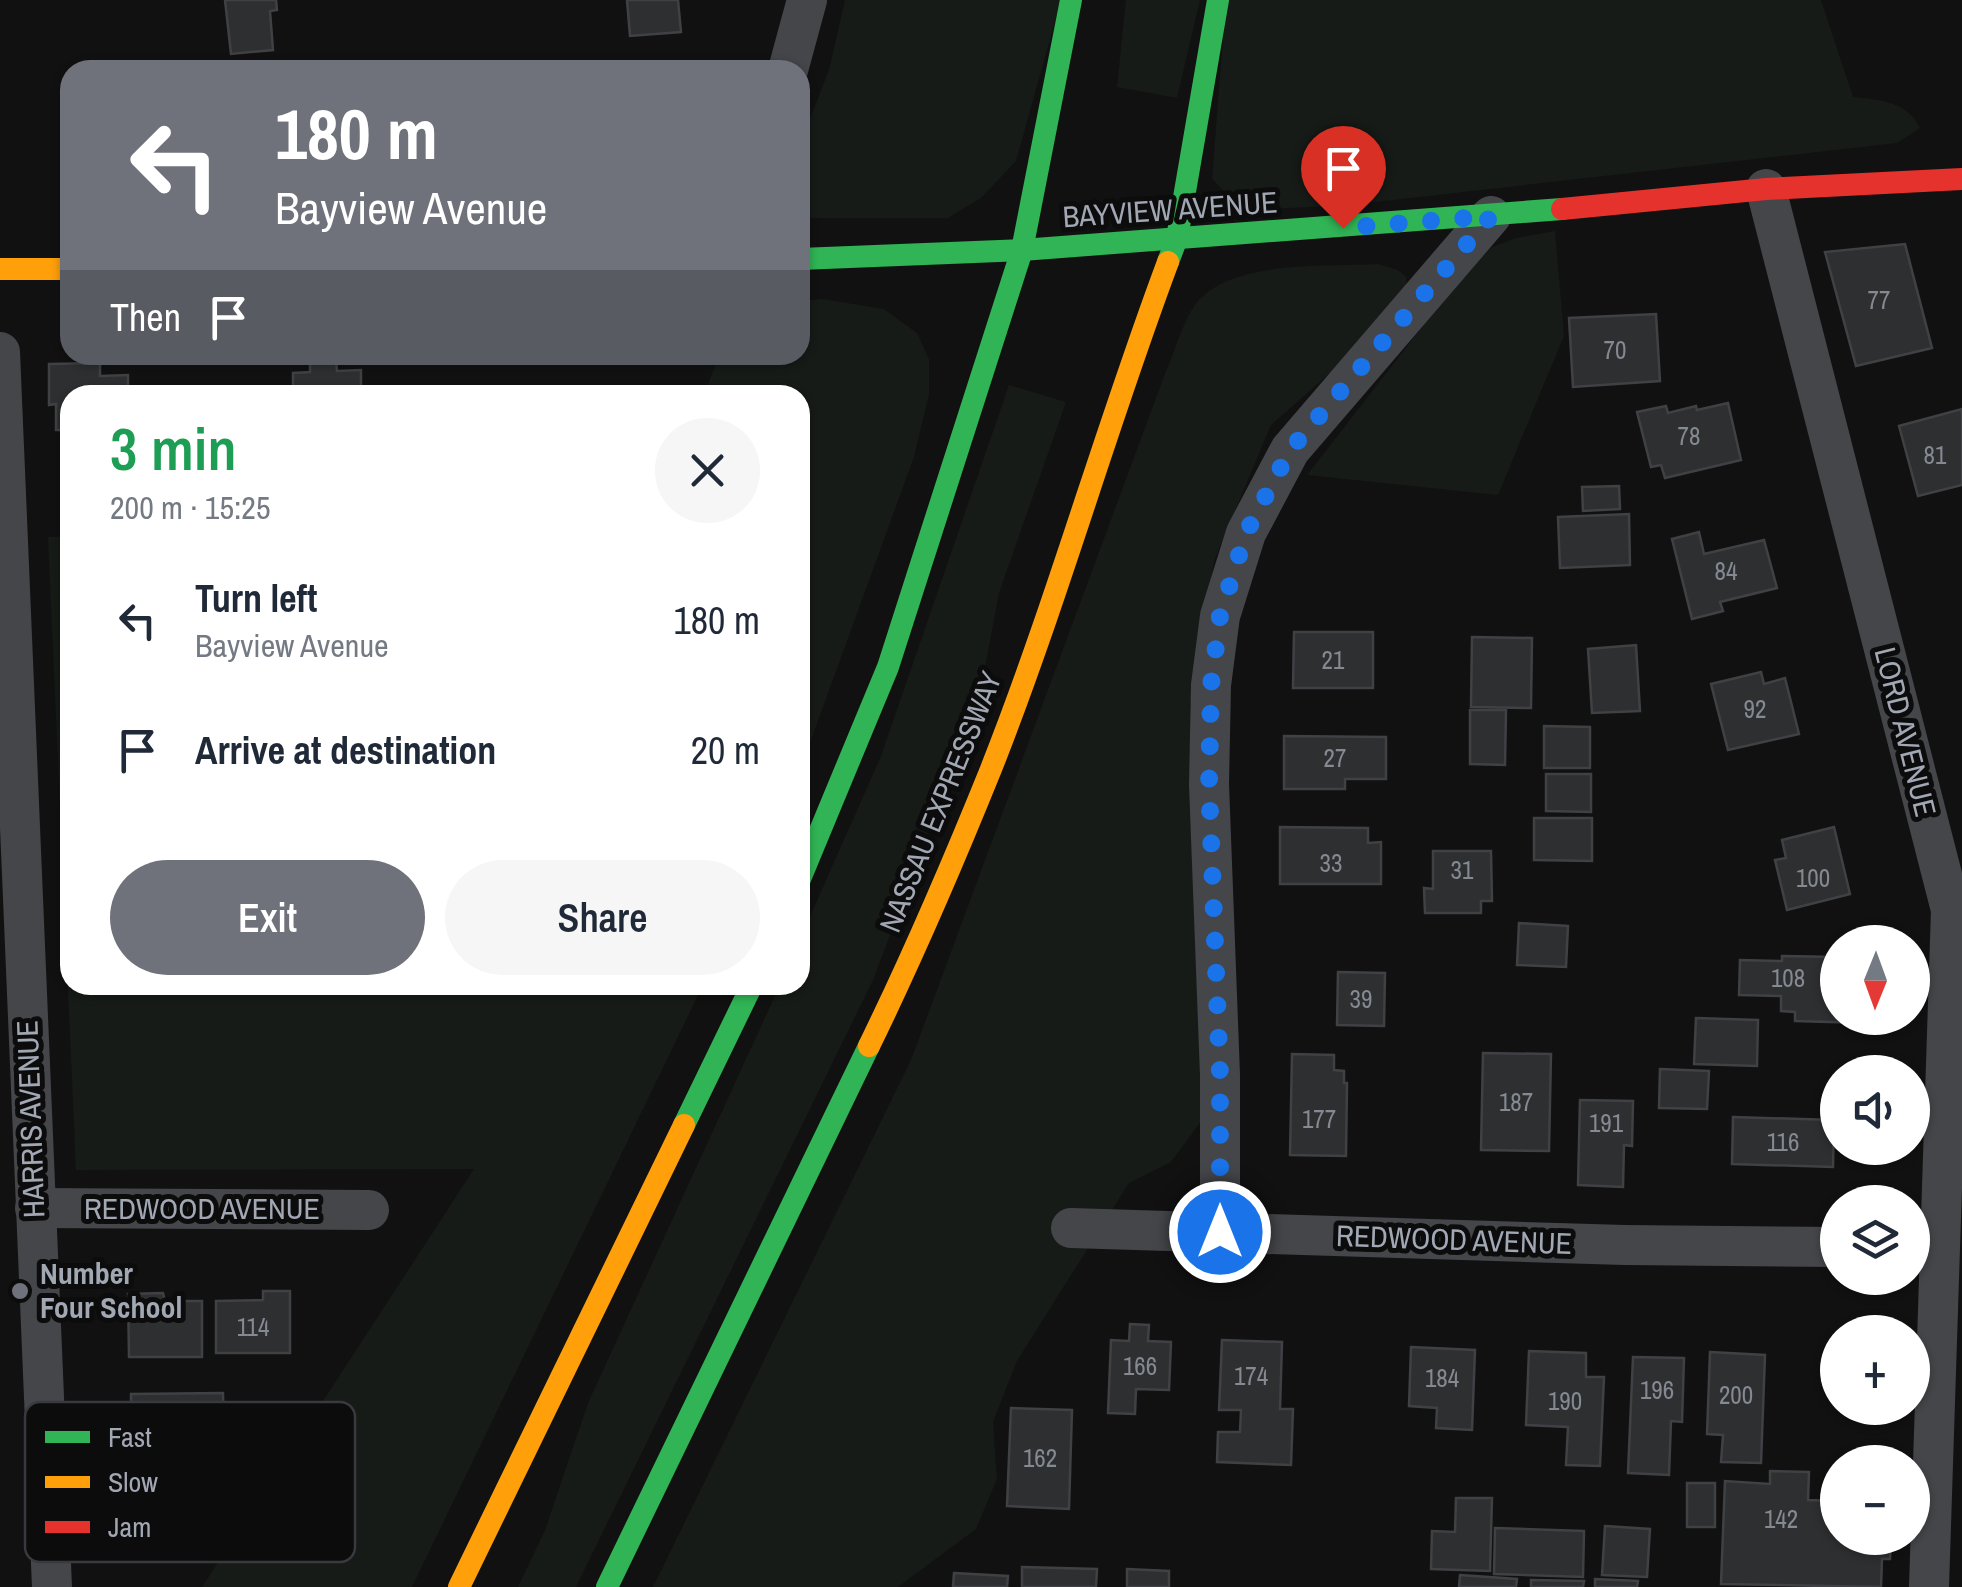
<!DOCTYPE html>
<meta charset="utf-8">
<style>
:root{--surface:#fff;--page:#f6f6f7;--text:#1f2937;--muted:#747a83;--accent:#6f727a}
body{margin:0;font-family:"Archivo Narrow",sans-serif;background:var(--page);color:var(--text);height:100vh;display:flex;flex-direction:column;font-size:38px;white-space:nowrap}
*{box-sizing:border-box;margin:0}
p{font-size:32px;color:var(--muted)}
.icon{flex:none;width:55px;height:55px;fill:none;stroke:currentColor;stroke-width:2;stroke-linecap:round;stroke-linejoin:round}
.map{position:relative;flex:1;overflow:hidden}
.sheet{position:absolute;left:60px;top:385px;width:750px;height:610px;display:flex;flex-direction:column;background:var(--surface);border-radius:30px;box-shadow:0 2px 8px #0004}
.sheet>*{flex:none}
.guide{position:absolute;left:60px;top:60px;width:750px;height:305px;border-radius:30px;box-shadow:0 2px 8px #0004;background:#6f727a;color:#fff;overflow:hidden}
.needle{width:65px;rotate:181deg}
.buttons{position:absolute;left:1820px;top:925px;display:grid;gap:20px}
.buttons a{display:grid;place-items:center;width:110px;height:110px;border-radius:50%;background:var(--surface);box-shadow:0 2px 8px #0004;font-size:50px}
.pin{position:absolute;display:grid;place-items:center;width:85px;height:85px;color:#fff;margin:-102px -42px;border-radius:50% 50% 50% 0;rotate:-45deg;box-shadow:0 0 10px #0007}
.pin .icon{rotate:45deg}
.me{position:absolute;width:110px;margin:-55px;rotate:0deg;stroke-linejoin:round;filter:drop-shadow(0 0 8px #0008)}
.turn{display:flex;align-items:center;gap:35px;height:210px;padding:0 50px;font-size:45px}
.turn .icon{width:130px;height:130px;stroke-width:2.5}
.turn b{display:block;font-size:70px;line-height:85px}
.then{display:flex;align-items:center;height:95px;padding:0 50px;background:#0003;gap:20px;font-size:38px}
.round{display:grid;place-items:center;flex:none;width:105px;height:105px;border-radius:52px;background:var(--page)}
.headline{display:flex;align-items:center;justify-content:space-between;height:170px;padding:0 50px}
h1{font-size:60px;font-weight:600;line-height:75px;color:#1e9e55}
.action{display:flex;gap:20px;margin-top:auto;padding:20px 50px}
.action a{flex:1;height:115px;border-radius:60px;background:var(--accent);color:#fff;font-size:40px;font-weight:600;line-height:115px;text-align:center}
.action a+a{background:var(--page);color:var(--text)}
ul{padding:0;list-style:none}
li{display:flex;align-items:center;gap:30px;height:130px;padding:0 50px}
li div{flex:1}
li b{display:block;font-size:38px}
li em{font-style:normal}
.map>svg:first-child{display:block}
.green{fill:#161b17}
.building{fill:#2e2f31;stroke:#404145;stroke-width:2.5}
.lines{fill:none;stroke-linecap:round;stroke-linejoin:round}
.street{stroke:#45464a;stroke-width:40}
.fast{stroke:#30b455;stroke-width:22}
.slow{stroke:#ff9f0a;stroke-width:22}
.jam{stroke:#e5322d;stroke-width:22}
.route{stroke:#1a73e8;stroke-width:18;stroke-dasharray:0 32.4}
.poi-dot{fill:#6f727a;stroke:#0c0c0d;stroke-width:4}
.labels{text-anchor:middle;stroke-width:10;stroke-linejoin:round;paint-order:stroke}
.number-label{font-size:25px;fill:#848992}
.street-label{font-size:30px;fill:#a1a7b3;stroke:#0c0c0d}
.poi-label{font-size:30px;font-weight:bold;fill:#a1a7b3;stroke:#0c0c0d;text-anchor:start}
.key{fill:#0c0c0d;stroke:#393a3f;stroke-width:2.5}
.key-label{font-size:28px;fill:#a1a7b3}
</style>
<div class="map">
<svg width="1962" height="1587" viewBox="0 0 1962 1587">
<rect width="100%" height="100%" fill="#111"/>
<g class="green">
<path d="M845,0H1061L1016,161L981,198L948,218H800V144L829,70Z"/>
<path d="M1126,0H1200L1177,98L1117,87Z"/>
<path d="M1226,0H1821L1853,97C1880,100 1907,101 1920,128L1897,143L1348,205L1269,209L1229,196L1212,179Z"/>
<path d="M1555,231L1564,336L1498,495L1307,475L1461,277L1492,247L1516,238Z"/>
<path d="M1378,264L1398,270L1406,277L1407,291L1347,358L1271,425L1214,561L1190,706L1205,1116L1171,1162L1129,1183L1017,1361L993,1422L997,1479L976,1529L898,1587H653L911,1060L1166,371C1175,351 1182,324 1194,306C1228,259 1325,267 1378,264Z"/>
<path d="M822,299L884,309L917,333L929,359V394L914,457L800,770V395H704L719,355H800V301Z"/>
<path d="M1009,385L1066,402L999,593L979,700L873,980L576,1587H518L545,1530L588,1403L780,985H800V939L881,756Z"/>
<path d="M48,537H70V985H703L412,1587H202L474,1169L76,1170Z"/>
</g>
<g class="building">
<path d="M225,0H276L277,10L270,11L273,50L231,54Z"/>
<path d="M627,0H678L681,32L630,36Z"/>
<path d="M1905,244L1932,348L1856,366L1825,252Z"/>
<path d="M1656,314L1660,381L1573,387L1569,318Z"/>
<path d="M310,360H336L337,371L361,370V395H293V373L310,372Z"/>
<path d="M100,363V376L128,375V395H70V457H65L64,430H56V404L49,405V364Z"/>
<path d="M1728,403L1741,460L1665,478L1661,465L1651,467L1637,412L1666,406L1668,413L1696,406L1697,410Z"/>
<path d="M1962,409V485L1918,496L1899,426Z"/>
<path d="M1619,486L1620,509L1583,511L1582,487Z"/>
<path d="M1629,514L1630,565L1560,568L1558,517Z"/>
<path d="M1699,532L1704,554L1764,540L1777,588L1720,602L1723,611L1692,619L1672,539Z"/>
<path d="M1294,632H1373V688H1293Z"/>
<path d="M1472,637L1532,638L1531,708L1471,707Z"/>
<path d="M1636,645L1640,711L1592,713L1588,649Z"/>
<path d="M1761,672L1764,684L1785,678L1799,734L1728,750L1711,684Z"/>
<path d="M1470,710H1506L1505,765L1470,764Z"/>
<path d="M1544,726L1590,727V768H1544Z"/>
<path d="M1284,736L1386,737V779H1345V789H1284Z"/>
<path d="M1546,774H1591V812L1546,811Z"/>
<path d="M1534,818H1592V861L1534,860Z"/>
<path d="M1280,827L1368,828V843L1381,842V884H1280Z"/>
<path d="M1834,827L1850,894L1787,910L1775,860L1786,858L1782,840Z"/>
<path d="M1433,851H1491L1492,901H1481V913H1425L1424,888L1433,889Z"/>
<path d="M1519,923L1568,926L1566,967L1517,965Z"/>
<path d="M1782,956L1838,957V1018H1864V1023L1795,1021V1012L1781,1011V996L1739,995L1740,960L1782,961Z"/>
<path d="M1338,972L1385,973L1384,1026L1337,1025Z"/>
<path d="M1696,1018L1758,1020L1757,1066L1694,1064Z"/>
<path d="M1483,1053L1551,1054L1549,1151L1481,1150Z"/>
<path d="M1292,1054L1334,1055V1070L1344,1071V1083H1347L1346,1156L1290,1155Z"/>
<path d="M1660,1069L1709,1071L1707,1109L1659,1108Z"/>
<path d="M1580,1100L1633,1101L1632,1146L1624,1145L1623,1187L1578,1185Z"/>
<path d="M1733,1117L1834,1120L1833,1167L1732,1164Z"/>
<path d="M263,1291H290V1353H216V1301L263,1300Z"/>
<path d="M163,1293L165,1301H202V1357H129L128,1294Z"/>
<path d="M1130,1324L1149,1325L1148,1341L1171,1342L1169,1390L1136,1389L1135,1414L1108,1413L1111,1340L1129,1341Z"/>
<path d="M1222,1340L1282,1342L1280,1409H1293L1291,1465L1217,1462L1218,1432H1240L1241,1410H1219Z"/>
<path d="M1411,1347L1475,1350L1472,1430L1436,1428L1437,1408L1409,1406Z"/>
<path d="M1529,1351L1586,1353V1377H1604L1600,1466L1566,1465L1568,1427L1526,1425Z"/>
<path d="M1710,1352L1765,1355L1761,1463L1721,1462L1723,1435L1707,1434Z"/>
<path d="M1633,1357L1684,1358L1682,1422L1671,1421L1669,1475L1628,1473Z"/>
<path d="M223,1393L224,1440L131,1441V1394Z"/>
<path d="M1011,1408L1072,1410L1069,1509L1007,1506Z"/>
<path d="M1770,1471L1809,1472L1808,1500L1838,1501V1538H1891L1890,1559H1882L1881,1587L1721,1584L1725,1481L1770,1484Z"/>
<rect x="1687" y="1483" width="28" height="44"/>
<path d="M1456,1498H1492L1490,1571L1431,1569L1432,1531L1455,1532Z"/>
<path d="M1605,1526L1650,1529L1647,1577L1602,1575Z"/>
<path d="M1495,1528L1584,1531L1583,1577L1494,1574Z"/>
<path d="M1022,1567L1097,1569L1096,1587H1022Z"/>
<path d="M1127,1569L1169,1571V1587H1127Z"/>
<path d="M954,1573L1008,1576L1007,1587H953Z"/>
<path d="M1460,1575L1517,1579L1516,1587H1459Z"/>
<path d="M1595,1579L1638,1581L1637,1587H1595Z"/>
<path d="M1531,1580L1584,1581L1583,1587H1531Z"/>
</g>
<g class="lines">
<g class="street">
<path d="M788,70L807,0"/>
<path d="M1766,189L1951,910L1929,1587"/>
<path d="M0,352L52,1587"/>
<path d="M35,1208L369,1210"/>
<path d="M1071,1228L1625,1245L1838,1247"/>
<path d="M1220,1232V1075L1209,784L1211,685L1220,616L1246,533L1290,450L1491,216"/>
</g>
<g class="fast">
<path d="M800,259L1022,250L1562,209"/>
<path d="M1168,262L1177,238L1218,0"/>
<path d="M800,879L888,667L1022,250L1071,0"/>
<path d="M684,1125L752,985"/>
<path d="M607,1587L869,1046"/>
</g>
<g class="slow">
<path d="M0,269H70"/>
<path d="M869,1046C913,956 953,863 991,769C1057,602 1105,430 1168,262"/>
<path d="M459,1587L684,1125"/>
</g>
<path class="jam" d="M1562,209L1766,189L1962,179"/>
</g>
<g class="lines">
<path class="route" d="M1220,1232V1075L1209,784L1211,685L1220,616L1246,533L1290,450L1491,216L1343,228"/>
</g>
<circle class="poi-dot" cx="20" cy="1291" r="10"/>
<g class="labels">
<g class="number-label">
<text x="1879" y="309">77</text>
<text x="1615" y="359">70</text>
<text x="1689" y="445">78</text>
<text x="1935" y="464">81</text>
<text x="1726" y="580">84</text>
<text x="1333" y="669">21</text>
<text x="1755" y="718">92</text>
<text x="1335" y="767">27</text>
<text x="1331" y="872">33</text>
<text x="1462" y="879">31</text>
<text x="1813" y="887">100</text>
<text x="1788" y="987">108</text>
<text x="1361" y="1008">39</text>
<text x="1516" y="1111">187</text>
<text x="1319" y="1128">177</text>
<text x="1606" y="1132">191</text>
<text x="1783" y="1151">116</text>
<text x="253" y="1336">114</text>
<text x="1140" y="1375">166</text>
<text x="1251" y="1385">174</text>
<text x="1442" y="1387">184</text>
<text x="1657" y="1399">196</text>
<text x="1736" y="1404">200</text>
<text x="1565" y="1410">190</text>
<text x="1040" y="1467">162</text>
<text x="1781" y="1528">142</text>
</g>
<g class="street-label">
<text transform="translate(1170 210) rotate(-4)" y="10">BAYVIEW AVENUE</text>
<text transform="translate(1905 732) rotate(76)" y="10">LORD AVENUE</text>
<text transform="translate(941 802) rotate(-68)" y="10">NASSAU EXPRESSWAY</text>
<text transform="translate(31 1119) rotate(-92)" y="10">HARRIS AVENUE</text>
<text x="202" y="1219">REDWOOD AVENUE</text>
<text transform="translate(1454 1240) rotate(2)" y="10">REDWOOD AVENUE</text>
</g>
<g class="poi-label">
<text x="40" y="1284">Number<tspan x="40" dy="34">Four School</tspan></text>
</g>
</g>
<rect x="25" y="1402" width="330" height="160" rx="15" class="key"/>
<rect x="45" y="1431" width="45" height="12" fill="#30b455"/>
<rect x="45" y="1476" width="45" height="12" fill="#ff9f0a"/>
<rect x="45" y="1521" width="45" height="12" fill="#e5322d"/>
<g class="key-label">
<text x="108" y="1447">Fast</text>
<text x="108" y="1492">Slow</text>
<text x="108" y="1537">Jam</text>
</g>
</svg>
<div class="buttons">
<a><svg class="needle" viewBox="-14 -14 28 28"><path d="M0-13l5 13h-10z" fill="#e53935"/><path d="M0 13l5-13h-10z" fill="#747a83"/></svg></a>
<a><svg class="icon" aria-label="sound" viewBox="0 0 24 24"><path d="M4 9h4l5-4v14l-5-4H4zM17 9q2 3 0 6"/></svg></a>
<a><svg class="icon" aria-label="layers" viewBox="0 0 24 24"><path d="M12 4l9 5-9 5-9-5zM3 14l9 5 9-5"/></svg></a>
<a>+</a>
<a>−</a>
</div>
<div class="pin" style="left:1343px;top:228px;background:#d93025"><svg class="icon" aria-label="arrive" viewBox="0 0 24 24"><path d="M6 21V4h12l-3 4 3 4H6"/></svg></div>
<svg class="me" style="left:1220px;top:1232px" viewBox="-20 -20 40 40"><circle r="17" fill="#1a73e8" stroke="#fff" stroke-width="3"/><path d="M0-11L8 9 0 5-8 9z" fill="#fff"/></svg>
<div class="guide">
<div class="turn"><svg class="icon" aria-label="left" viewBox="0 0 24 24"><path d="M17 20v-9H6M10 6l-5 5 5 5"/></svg><div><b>180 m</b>Bayview Avenue</div></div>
<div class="then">Then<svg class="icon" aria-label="arrive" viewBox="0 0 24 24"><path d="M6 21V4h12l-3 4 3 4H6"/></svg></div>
</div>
<section class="sheet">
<div class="headline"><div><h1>3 min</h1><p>200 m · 15:25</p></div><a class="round"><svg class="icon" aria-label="close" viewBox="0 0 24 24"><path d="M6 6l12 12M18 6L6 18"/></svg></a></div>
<ul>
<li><svg class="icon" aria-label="left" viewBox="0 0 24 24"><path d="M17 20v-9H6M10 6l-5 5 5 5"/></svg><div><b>Turn left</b><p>Bayview Avenue</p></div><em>180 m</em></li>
<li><svg class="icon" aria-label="arrive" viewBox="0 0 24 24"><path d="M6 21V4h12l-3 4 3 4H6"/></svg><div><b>Arrive at destination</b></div><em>20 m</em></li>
</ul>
<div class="action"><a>Exit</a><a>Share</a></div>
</section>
</div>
